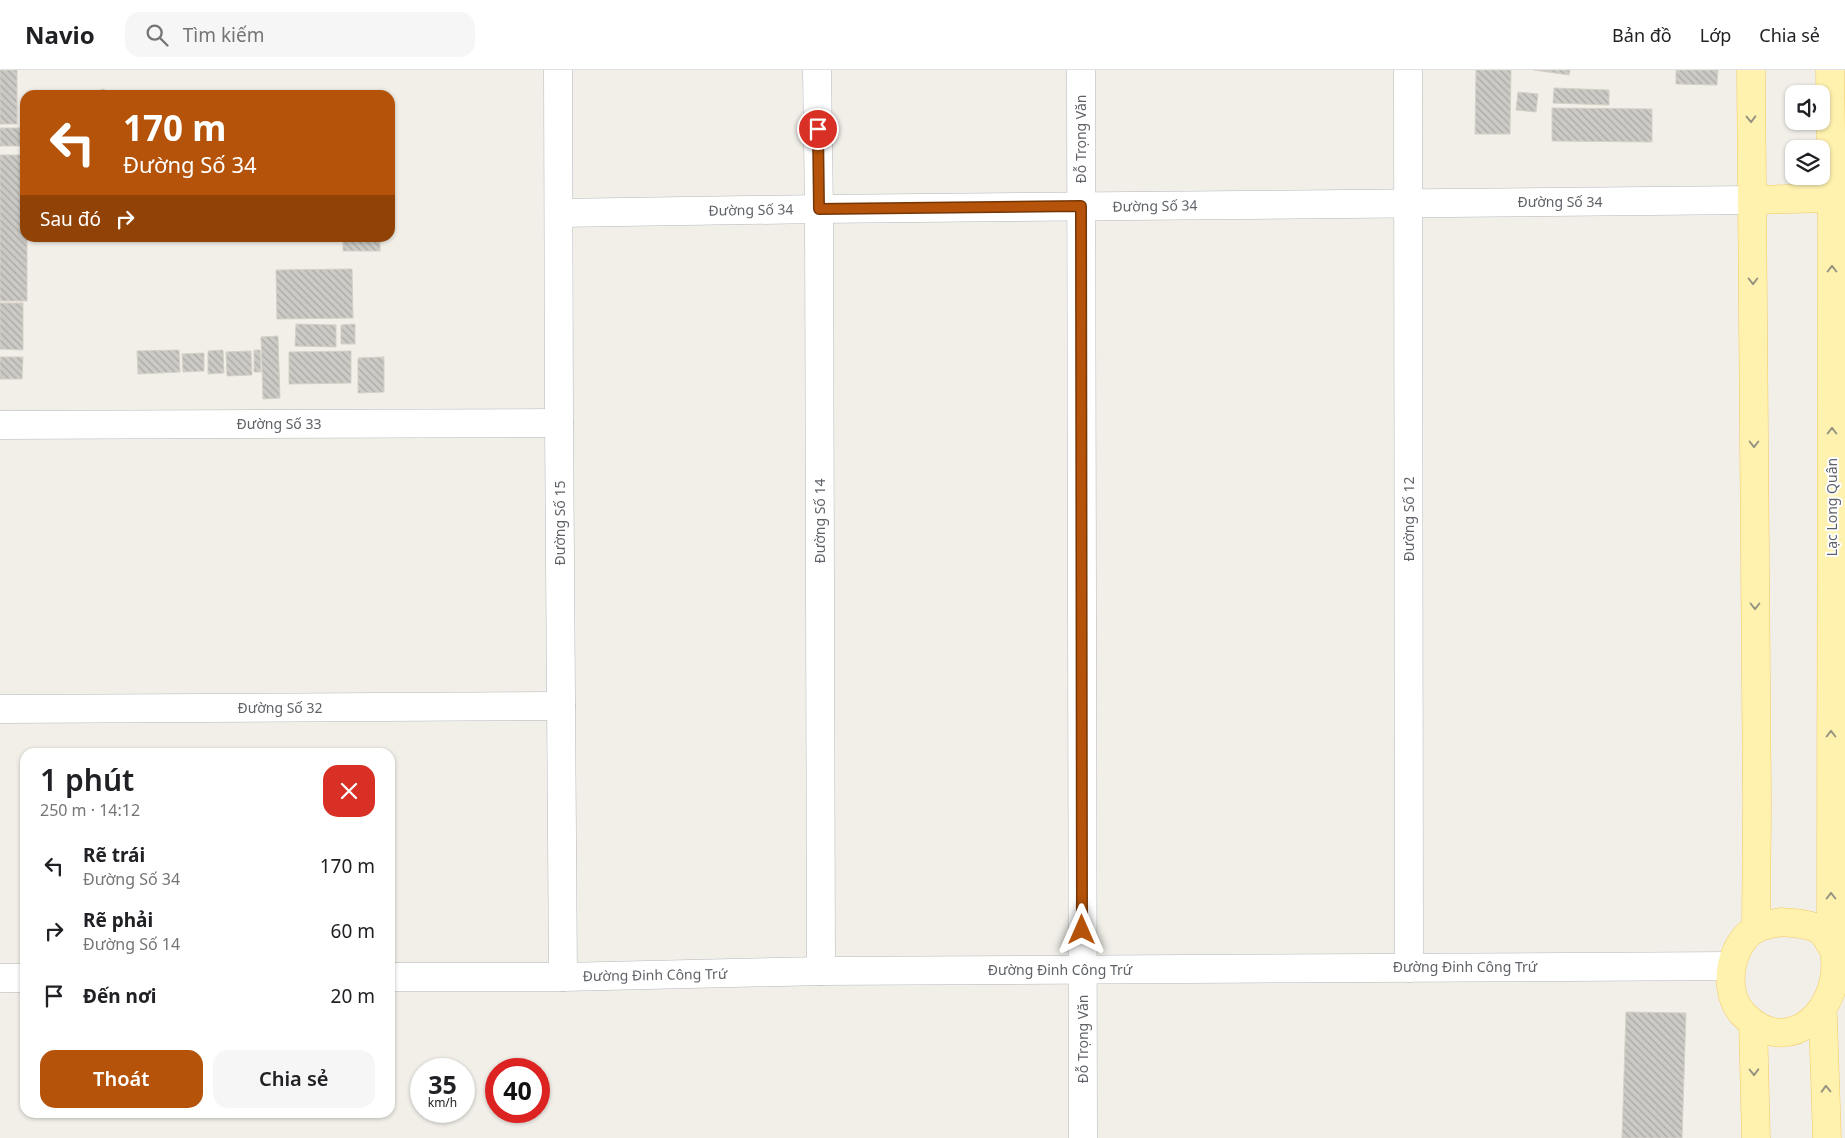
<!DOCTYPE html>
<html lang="vi">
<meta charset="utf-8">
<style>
:root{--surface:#fff;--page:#f6f6f6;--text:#202124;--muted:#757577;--line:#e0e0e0;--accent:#b45309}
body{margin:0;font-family:"Noto Sans",sans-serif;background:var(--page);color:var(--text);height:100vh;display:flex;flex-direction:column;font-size:19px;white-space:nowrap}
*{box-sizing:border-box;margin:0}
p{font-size:16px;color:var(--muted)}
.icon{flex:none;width:28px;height:28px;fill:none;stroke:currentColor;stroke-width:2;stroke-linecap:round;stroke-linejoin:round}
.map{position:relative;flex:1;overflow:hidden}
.drawer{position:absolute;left:20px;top:678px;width:375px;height:370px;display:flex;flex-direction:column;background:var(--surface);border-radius:15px;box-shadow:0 1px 4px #0004}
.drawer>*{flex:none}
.guide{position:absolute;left:20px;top:20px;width:375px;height:152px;border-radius:15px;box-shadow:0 1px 4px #0004;background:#b45309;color:#fff;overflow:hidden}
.tools{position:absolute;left:1785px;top:15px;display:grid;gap:10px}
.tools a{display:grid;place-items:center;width:45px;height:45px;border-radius:10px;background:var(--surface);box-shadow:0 1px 4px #0004;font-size:25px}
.speed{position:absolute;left:410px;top:988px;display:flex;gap:10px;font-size:25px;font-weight:700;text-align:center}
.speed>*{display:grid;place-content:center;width:65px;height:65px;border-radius:50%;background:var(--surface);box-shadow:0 1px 4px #0004;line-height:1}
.speed small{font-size:12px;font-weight:400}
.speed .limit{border:8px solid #d22;background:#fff;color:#111}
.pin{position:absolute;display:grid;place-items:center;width:42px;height:42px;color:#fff;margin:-21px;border:2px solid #fff;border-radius:50%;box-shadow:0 1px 5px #0007}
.me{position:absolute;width:55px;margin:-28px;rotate:0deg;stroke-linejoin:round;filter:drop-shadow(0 0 4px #0008)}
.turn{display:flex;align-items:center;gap:18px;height:105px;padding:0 20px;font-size:22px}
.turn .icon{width:65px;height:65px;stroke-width:2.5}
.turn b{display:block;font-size:35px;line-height:42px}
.then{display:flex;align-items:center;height:48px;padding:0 20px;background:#0003;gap:10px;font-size:19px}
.round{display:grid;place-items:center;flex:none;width:52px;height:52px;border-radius:15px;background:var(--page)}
.headline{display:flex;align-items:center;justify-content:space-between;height:85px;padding:0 20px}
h1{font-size:30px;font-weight:600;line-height:38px}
.action{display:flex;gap:10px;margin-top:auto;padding:10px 20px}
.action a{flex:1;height:58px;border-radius:15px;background:var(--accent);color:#fff;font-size:20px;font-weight:600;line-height:58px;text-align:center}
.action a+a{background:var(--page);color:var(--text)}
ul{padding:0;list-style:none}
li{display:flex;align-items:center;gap:15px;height:65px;padding:0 20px}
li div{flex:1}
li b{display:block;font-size:19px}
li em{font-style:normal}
header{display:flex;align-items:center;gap:30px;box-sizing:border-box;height:70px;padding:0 25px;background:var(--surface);border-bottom:1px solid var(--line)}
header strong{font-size:24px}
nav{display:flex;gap:28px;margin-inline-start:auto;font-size:18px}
.search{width:350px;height:45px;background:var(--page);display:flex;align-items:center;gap:12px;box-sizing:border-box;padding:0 18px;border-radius:15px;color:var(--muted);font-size:19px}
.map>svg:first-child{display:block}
.building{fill:url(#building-back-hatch);stroke:#d6d1c6}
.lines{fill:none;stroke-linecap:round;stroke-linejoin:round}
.minor-casing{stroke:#b5b8bc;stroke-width:29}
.major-casing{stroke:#f2c960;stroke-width:29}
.minor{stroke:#fff;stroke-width:28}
.major{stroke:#fff2af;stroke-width:28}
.oneway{stroke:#979581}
.route-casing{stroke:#753606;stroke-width:12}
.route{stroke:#b45309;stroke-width:9}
.labels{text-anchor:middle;stroke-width:4;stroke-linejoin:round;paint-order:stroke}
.street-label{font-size:14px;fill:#5f6368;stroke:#fff}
</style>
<header>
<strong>Navio</strong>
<div class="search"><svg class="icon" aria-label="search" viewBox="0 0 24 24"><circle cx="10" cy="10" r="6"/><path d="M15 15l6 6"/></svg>Tìm kiếm</div>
<nav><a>Bản đồ</a><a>Lớp</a><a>Chia sẻ</a></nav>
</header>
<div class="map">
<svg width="1845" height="1068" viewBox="0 0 1845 1068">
<defs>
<pattern id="building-back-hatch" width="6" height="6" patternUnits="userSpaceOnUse" patternTransform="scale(1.25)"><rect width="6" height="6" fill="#cccac5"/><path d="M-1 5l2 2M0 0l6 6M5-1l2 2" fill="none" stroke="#a9a8a4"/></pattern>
</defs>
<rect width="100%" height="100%" fill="#f1efe8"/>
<g class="building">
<rect x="0" y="0" width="17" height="54"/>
<path d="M1476,0H1511L1510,64H1475Z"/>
<path d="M1534,0H1570L1569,5Z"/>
<path d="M1676,0H1718L1717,15L1676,14Z"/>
<path d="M1554,18L1609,20V35L1553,33Z"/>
<path d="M104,19L106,25H83Z"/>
<path d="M1518,22L1538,24L1536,42L1516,40Z"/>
<path d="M1552,38L1652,39V72L1552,71Z"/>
<rect x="0" y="58" width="25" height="18"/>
<path d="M0,85H25V168H27V231H0Z"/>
<rect x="343" y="168" width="37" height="13"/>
<path d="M352,199L353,248L277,249L276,200Z"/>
<path d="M0,233H23V280L0,279Z"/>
<path d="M296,254L336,255V277L295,276Z"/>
<path d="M355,254V274H341V255Z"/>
<path d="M278,266L280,328L263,329L261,267Z"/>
<path d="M179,280L180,302L138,304L137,281Z"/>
<path d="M223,280L224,303L208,304V281Z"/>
<path d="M254,280H260L261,302H254Z"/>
<path d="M251,281L252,305L227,306L226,282Z"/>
<path d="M351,281V313L289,314V282Z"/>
<path d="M204,283V301L183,302L182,284Z"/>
<path d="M0,287H23L22,309H0Z"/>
<path d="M384,287V322L358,323V288Z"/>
<path d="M1626,942L1686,943L1682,1068H1622Z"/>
</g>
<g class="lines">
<defs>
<g id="minor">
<path d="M558,0L559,353L563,907"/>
<path d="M817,0L819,139L821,901"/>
<path d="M1081,0L1083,1068"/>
<path d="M1408,0L1409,898"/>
<path d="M559,143L819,139L1752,130"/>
<path d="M0,355L559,353"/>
<path d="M0,639L561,636"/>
<path d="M390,907H563L821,901L1731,896"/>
<path d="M0,908H25"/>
</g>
<g id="major">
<path d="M1751,0L1757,733L1756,859"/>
<path d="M1830,0L1832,128L1831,875"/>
<path d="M1752,130L1832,128"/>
<path d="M1781,852C1793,853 1807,853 1818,859C1824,862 1830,874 1834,880C1845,939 1788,992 1743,944C1722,922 1729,875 1755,859C1762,855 1773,854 1781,852Z"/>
<path d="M1823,948L1827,1068"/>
<path d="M1753,953L1756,1068"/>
</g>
</defs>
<use href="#minor" class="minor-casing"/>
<use href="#major" class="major-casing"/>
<use href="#minor" class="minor"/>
<use href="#major" class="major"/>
</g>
<defs><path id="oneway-chevron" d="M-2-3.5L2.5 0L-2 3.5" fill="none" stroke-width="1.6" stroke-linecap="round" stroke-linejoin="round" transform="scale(1.25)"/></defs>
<g class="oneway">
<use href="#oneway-chevron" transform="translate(1751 49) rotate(89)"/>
<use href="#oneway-chevron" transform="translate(1832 199) rotate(-90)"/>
<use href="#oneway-chevron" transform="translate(1753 211) rotate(90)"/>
<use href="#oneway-chevron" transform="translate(1832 361) rotate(-90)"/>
<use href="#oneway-chevron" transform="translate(1754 374) rotate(90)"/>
<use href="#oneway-chevron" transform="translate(1755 536) rotate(90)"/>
<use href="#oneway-chevron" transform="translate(1831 664) rotate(-90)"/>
<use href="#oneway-chevron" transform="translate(1831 826) rotate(-90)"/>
<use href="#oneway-chevron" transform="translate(1754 1002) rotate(89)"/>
<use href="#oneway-chevron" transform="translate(1826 1019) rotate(-92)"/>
</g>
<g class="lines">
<defs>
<path id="route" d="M818,59L819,139L1081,136L1082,860"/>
</defs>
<use href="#route" class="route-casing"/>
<use href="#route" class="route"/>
</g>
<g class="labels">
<g class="street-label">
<text transform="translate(1081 69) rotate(-90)" y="5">Đỗ Trọng Văn</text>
<text x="1560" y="137">Đường Số 34</text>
<text transform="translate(1155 136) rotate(-1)" y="5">Đường Số 34</text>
<text transform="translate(751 140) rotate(-1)" y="5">Đường Số 34</text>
<text x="279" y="359">Đường Số 33</text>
<text transform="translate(1832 437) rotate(-90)" y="5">Lạc Long Quân</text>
<text transform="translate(1409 449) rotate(-90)" y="5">Đường Số 12</text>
<text transform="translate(820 451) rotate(-90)" y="5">Đường Số 14</text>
<text transform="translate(560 453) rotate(-90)" y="5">Đường Số 15</text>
<text x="280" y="643">Đường Số 32</text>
<text x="1465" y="902">Đường Đinh Công Trứ</text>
<text x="1060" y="905">Đường Đinh Công Trứ</text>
<text transform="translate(655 905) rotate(-1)" y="5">Đường Đinh Công Trứ</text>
<text transform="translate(1083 969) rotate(-90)" y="5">Đỗ Trọng Văn</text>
</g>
</g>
</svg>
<div class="tools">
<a><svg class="icon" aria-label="sound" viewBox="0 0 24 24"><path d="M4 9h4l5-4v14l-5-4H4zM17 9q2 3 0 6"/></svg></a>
<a><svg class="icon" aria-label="layers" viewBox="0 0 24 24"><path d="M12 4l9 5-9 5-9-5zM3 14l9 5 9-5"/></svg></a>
</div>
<div class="speed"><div>35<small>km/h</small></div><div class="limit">40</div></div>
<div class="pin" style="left:818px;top:59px;background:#d93025"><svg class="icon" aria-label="arrive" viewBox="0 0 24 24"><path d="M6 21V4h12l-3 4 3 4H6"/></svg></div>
<svg class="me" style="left:1082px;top:860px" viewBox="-20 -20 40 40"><path d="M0-17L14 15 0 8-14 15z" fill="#b45309" stroke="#fff" stroke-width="4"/></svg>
<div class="guide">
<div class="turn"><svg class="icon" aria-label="left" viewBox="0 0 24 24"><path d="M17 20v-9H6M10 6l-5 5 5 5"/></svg><div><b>170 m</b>Đường Số 34</div></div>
<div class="then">Sau đó<svg class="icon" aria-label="right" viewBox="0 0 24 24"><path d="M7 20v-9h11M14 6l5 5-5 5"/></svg></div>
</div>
<section class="drawer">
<div class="headline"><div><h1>1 phút</h1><p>250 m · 14:12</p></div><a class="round" style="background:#d93025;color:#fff"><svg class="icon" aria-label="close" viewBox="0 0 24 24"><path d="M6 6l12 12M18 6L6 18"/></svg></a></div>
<ul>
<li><svg class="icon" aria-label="left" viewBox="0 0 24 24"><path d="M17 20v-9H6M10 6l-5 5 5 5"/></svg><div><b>Rẽ trái</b><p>Đường Số 34</p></div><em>170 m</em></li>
<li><svg class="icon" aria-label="right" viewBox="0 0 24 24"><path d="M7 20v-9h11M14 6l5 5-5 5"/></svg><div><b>Rẽ phải</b><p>Đường Số 14</p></div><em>60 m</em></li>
<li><svg class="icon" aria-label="arrive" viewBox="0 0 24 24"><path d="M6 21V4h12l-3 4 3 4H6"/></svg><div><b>Đến nơi</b></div><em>20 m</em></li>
</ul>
<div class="action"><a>Thoát</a><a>Chia sẻ</a></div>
</section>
</div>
